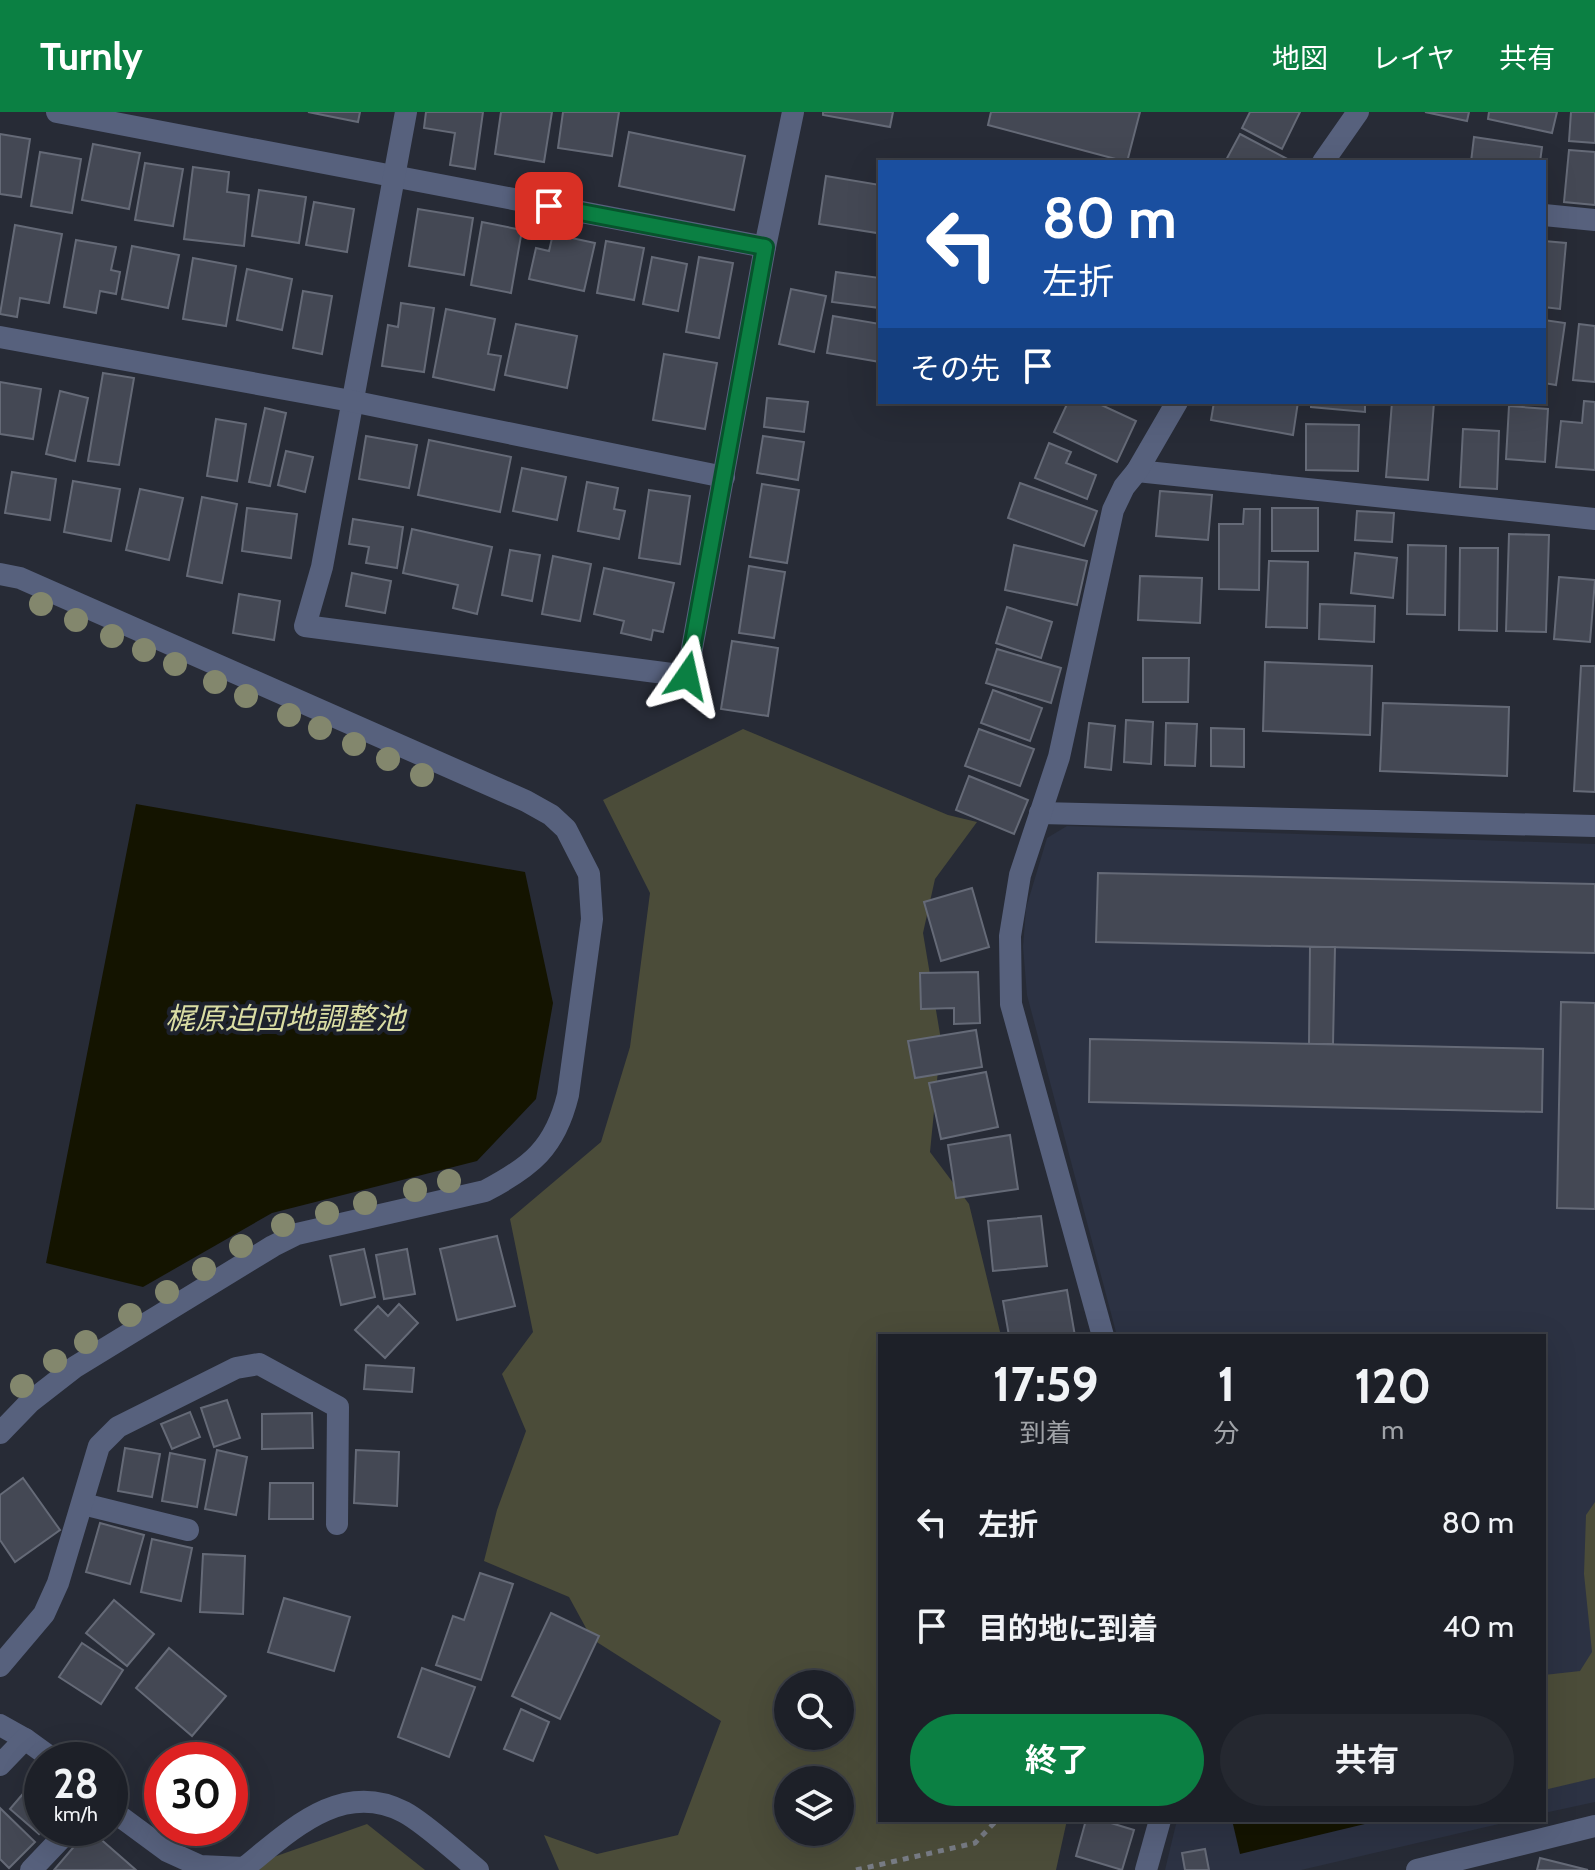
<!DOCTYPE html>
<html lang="ja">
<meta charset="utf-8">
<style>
:root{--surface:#1d2028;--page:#252830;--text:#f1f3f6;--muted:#a0a3a8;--line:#3b3e45;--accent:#0b8043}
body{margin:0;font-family:Cabin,"Noto Sans JP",sans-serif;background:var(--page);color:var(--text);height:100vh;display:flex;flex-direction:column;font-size:30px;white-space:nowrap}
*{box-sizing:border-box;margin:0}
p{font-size:26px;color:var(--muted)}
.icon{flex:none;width:44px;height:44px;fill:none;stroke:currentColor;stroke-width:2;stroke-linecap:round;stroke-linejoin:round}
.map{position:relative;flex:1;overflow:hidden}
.side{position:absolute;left:878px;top:1222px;width:668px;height:488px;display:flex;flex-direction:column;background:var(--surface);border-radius:0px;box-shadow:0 8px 32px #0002,0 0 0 2px var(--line)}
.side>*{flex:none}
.top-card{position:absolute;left:878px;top:48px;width:668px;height:244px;border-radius:0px;box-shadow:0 8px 32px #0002,0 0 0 2px var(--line);background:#1a4fa0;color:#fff;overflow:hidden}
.tools{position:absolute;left:774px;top:1558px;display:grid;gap:16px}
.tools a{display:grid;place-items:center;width:80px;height:80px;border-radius:50%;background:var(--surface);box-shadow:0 8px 32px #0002,0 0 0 2px var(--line);font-size:40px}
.speed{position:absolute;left:24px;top:1630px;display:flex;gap:16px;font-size:40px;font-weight:700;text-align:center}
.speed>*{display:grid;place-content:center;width:104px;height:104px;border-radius:50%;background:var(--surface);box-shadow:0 8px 32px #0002,0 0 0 2px var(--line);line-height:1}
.speed small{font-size:20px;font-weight:400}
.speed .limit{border:12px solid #d22;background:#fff;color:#111}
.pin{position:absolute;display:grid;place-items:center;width:68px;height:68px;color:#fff;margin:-34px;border-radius:16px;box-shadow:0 4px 12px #0006}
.me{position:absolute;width:88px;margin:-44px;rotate:11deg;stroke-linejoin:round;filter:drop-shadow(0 0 6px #0008)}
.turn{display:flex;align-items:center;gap:28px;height:168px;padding:0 32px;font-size:36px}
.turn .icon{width:104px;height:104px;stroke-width:2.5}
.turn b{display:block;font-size:56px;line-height:68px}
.then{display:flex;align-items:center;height:76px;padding:0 32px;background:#0003;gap:16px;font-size:30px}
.eta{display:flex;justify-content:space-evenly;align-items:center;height:136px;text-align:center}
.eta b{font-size:48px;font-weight:700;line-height:56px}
.primary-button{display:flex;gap:16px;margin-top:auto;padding:16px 32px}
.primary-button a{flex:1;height:92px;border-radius:48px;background:var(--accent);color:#fff;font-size:32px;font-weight:700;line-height:92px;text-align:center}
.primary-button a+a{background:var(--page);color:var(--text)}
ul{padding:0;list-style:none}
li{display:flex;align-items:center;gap:24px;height:104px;padding:0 32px}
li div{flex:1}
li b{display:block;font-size:30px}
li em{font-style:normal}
header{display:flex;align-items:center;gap:48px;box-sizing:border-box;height:112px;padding:0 40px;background:var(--accent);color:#fff}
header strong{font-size:38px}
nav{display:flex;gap:44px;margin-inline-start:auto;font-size:28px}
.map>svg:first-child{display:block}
.built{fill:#2c3243}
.green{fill:#4b4c39;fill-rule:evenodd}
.water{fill:#141400}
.building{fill:#444854;stroke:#656a77;stroke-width:2}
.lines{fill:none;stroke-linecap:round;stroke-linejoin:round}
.path{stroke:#777b84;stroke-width:5;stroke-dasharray:6 6;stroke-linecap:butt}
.minor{stroke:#57617d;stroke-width:22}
.tree{fill:#83876d}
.route-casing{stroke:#07532c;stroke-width:20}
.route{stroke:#0b8043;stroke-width:14}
.labels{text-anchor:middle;stroke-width:8;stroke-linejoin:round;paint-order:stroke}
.water-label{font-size:30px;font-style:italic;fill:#dadda4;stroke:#1d212c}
</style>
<header>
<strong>Turnly</strong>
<nav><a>地図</a><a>レイヤ</a><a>共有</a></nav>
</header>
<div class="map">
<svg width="1595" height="1758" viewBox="0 0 1595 1758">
<rect width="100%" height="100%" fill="#272b36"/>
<g class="built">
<path d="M1067,714L1595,732V1690L1544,1701V1224H1117L1027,883L1023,835L1026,796L1047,726Z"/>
<path d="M1177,1708H1516L1301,1758H1165Z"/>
</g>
<g class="green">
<path d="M743,617L948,703L977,710L935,767L923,821L941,928L930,1040L969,1092L1001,1224H880V1708H1067L1056,1758H559L544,1723L597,1742L678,1723L721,1609L592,1527L569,1485L484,1449L497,1398L526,1319L502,1262L533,1220L510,1107L601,1030L630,935L650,781L603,688ZM788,1572H840V1624H788ZM788,1668H840V1720H788Z"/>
<path d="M1595,1390V1666L1544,1678V1563L1580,1559L1592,1540L1584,1462L1586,1403Z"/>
<path d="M367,1712L425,1758H237Z"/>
</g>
<g class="water">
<path d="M136,692L525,760L553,891L536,987L477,1049L272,1101L143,1175L46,1151Z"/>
<path d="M1232,1708H1369V1711L1240,1742Z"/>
</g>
<g class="building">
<path d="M308,0H360L358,10Z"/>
<path d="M426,0H483L475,57L450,53L455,21L424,16Z"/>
<path d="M501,0H552L544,50L495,42Z"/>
<path d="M563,0H619L612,44L558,36Z"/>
<path d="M823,0H893L890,15L823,3Z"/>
<path d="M991,0H1140L1127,50L988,13Z"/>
<path d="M1250,0H1300L1282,37L1242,16Z"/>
<path d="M1425,0H1469L1467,9Z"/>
<path d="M1489,0H1557L1552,21L1488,7Z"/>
<path d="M1571,0H1595V31L1569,29Z"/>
<path d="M629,20L745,44L734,98L619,74Z"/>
<path d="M0,22L30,27L21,85L0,82Z"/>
<path d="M1240,22L1293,50H1225Z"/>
<path d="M1474,25L1542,35L1540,50H1471Z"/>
<path d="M93,32L140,41L129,97L82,88Z"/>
<path d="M1569,38L1595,40V93L1564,90Z"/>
<path d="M40,40L81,47L72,101L31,94Z"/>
<path d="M145,51L183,57L173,114L135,108Z"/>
<path d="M193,55L229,60L227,80L249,83L244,134L184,127Z"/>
<path d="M826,64L880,73L877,121L819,112Z"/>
<path d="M259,78L306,85L299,131L252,124Z"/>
<path d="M314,90L354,97L347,140L306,133Z"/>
<path d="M418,97L473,106L464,163L409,154Z"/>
<path d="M482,110L522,118L511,181L471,173Z"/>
<path d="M15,113L62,122L49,191L20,186L17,205L0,202Z"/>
<path d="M553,122L595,131L584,179L529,167L536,136L549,139Z"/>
<path d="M76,128L116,135L111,158L120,160L116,182L100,179L96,201L64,195Z"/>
<path d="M606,129L644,136L634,188L597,181Z"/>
<path d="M1544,129L1566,131L1560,197L1544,195Z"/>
<path d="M132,134L179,143L168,196L122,187Z"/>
<path d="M652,145L687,152L678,199L643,192Z"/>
<path d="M699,145L733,151L719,226L686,220Z"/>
<path d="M193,146L236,154L226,214L183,207Z"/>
<path d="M247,157L292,167L282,218L237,208Z"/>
<path d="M836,160L880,166V196L832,190Z"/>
<path d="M791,177L826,184L814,240L779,232Z"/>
<path d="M303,179L332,184L322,242L293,236Z"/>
<path d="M401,191L434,196L424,260L382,254L388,213L398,215Z"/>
<path d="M446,197L495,207L488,242L501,244L494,278L433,265Z"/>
<path d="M833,204L880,212V250L827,241Z"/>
<path d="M1544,208L1565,211L1556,273L1544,271Z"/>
<path d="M516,212L577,224L567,276L505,263Z"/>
<path d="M1579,212L1595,214V270L1573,268Z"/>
<path d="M664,242L717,251L705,317L653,308Z"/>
<path d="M103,261L134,266L119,353L88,349Z"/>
<path d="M0,270L41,277L33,327L0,322Z"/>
<path d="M60,279L88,286L75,349L46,342Z"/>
<path d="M767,286L808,290L804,320L764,315Z"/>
<path d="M1584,289L1595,290V358L1556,355L1561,309L1582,311Z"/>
<path d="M1068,290H1095L1136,309L1117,350L1054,320Z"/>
<path d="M1214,290H1298L1293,323L1211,308Z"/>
<path d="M1311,290H1365V300L1311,295Z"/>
<path d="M1392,290H1434L1428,368L1386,365Z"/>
<path d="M1509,294L1548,297L1545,350L1506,347Z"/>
<path d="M265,296L286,301L270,374L249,370Z"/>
<path d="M216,307L246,312L237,369L207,364Z"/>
<path d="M1306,312L1359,313L1358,359L1306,358Z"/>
<path d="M1463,317L1499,319L1497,377L1460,375Z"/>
<path d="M366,324L417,333L409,376L359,367Z"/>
<path d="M763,324L804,330L798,368L757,361Z"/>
<path d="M429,328L511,345L500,400L418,383Z"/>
<path d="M1049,331L1071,340L1066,351L1096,363L1087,387L1035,366Z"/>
<path d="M286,339L313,345L305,380L278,373Z"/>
<path d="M522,356L566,365L557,408L513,399Z"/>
<path d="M12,360L56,367L50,408L5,401Z"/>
<path d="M73,369L120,377L111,429L64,420Z"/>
<path d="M587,370L618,376L614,397L625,399L619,427L578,419Z"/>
<path d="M1020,371L1097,399L1084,434L1008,406Z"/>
<path d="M762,372L799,378L787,451L750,445Z"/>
<path d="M140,377L183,386L169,448L126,438Z"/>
<path d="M649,378L690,384L680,452L639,446Z"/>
<path d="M1160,379L1212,383L1208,428L1156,424Z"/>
<path d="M202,385L237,392L222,471L187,464Z"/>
<path d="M247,396L297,402L291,446L242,439Z"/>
<rect x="1272" y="396" width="46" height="43"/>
<path d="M1244,397H1260L1259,478L1219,477V412H1243Z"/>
<path d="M1357,399L1394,401L1392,430L1355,428Z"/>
<path d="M353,407L403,415L397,456L366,451L369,435L349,432Z"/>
<path d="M412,417L492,435L477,502L453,496L458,473L403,461Z"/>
<path d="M1509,422L1549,423L1546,520L1506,519Z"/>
<path d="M1014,433L1087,449L1077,493L1005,478Z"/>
<path d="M1408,433L1446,434L1445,503L1407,502Z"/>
<path d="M1460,436H1498L1497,519L1459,518Z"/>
<path d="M510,438L540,443L532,489L502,483Z"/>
<path d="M1355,441L1397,446L1393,486L1351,481Z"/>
<path d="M553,444L591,452L580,509L542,502Z"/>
<path d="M1269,449L1308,450L1307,516L1266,515Z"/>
<path d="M749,454L785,460L774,526L739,521Z"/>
<path d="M604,456L674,471L663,520L653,518L651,528L621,521L624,509L594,502Z"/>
<path d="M352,461L391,469L385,501L346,494Z"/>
<path d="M1140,464L1202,466L1200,511L1138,508Z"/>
<path d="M1559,465L1595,468L1590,530L1554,527Z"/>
<path d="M239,482L280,489L274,528L233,521Z"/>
<path d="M1320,492L1375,494L1374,530L1319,527Z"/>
<path d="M1007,495L1052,510L1041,546L996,531Z"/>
<path d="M732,529L778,536L768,604L721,597Z"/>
<path d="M997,537L1061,556L1051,591L986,571Z"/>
<path d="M1143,546H1189L1188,590H1143Z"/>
<path d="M1265,550L1372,554L1370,623L1263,619Z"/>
<path d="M1581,554H1595V680L1574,679Z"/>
<path d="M993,578L1042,596L1030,629L981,611Z"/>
<path d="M1383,591L1509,595L1507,664L1380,659Z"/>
<path d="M1126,608L1153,610L1151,652L1124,650Z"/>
<path d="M1089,611L1115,614L1111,658L1085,655Z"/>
<path d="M1166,611L1197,612L1195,654L1165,653Z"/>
<path d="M1211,616L1244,617V655L1211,654Z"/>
<path d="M979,617L1034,637L1020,674L965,654Z"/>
<path d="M969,664L1028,688L1014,722L956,698Z"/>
<path d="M1098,761L1595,772V841L1096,830Z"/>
<path d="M972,776L989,835L941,849L924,790Z"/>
<path d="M1310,835H1335L1333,932H1309Z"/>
<path d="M978,860L980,911L954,912V896L921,897L920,861Z"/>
<path d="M1561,890L1595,891V1097L1557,1096Z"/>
<path d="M976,918L982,955L915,966L908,929Z"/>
<path d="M1090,927L1543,937L1542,1000L1089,990Z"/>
<path d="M986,960L998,1015L941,1027L929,971Z"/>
<path d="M1010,1023L1018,1077L956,1086L948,1033Z"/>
<path d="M1041,1104L1047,1154L993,1159L988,1109Z"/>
<path d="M497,1124L515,1194L457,1208L440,1137Z"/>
<path d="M364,1137L375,1185L341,1193L330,1144Z"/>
<path d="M407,1137L415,1182L384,1187L376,1143Z"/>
<path d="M1067,1178L1075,1224H1009L1003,1189Z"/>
<path d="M399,1192L418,1211L385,1246L355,1218L378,1194L388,1204Z"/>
<path d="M366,1253L414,1256L412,1280L364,1277Z"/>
<path d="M227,1288L240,1326L214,1335L201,1296Z"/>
<path d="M190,1300L200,1325L172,1337L161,1312Z"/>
<path d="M312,1301L313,1336L262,1337V1302Z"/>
<path d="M125,1336L160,1342L152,1385L118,1379Z"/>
<path d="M217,1338L247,1345L236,1403L205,1397Z"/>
<path d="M356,1338L399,1340L397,1394L354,1391Z"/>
<path d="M170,1341L205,1348L197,1395L162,1389Z"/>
<path d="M23,1366L60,1418L15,1450L0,1428V1383Z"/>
<path d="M270,1371H313V1407H269Z"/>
<path d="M100,1411L144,1423L130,1472L86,1460Z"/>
<path d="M152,1427L192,1436L181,1489L141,1480Z"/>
<path d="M203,1442L245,1444L243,1502L200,1500Z"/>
<path d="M480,1461L513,1472L481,1568L436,1553L453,1504L464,1508Z"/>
<path d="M284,1486L350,1505L334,1559L268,1540Z"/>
<path d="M114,1488L154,1522L127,1554L86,1521Z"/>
<path d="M551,1501L599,1524L560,1607L512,1584Z"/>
<path d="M82,1531L123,1558L101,1592L59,1565Z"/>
<path d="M169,1536L226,1584L192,1624L136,1576Z"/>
<path d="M422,1556L475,1575L449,1645L398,1625Z"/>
<path d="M521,1597L549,1610L533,1649L504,1637Z"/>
<path d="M39,1663L42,1665L44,1716L39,1722L10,1697Z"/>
<path d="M0,1696L35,1730L9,1756L0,1747Z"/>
<path d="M1086,1708H1101L1134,1718L1122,1758L1076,1744Z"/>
<path d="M89,1717L136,1758H54Z"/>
<path d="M1205,1737L1209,1758H1185L1182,1741Z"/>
<path d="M1540,1746L1588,1758H1537Z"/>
</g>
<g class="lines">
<path class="path" d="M856,1758L975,1731L997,1708"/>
<g class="minor">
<path d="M57,0L765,135"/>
<path d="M406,0L322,455L305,514L687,564L765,135L793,0"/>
<path d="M1323,50L1358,0"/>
<path d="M1544,103L1595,108"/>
<path d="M0,225L351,289L724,365"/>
<path d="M1137,359L1595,407"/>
<path d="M0,462L20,466L526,689L551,703L566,717L589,762L592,807L568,983C555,1036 531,1055 485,1079L297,1122L273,1134L75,1255L30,1290L0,1321"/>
<path d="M1040,701L1595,714"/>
<path d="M1103,1224L1011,892L1010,824L1020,763L1059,645L1113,398L1124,375L1137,359L1177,290"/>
<path d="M83,1392L188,1418"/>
<path d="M0,1554L44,1502L58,1471L99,1334L118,1315L236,1256L259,1252L338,1295L337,1412"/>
<path d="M0,1613L25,1627L54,1648"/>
<path d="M0,1653L25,1627"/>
<path d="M110,1697L167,1739L200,1754L244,1756C289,1720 341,1667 404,1700C425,1711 458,1742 478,1758"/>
<path d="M31,1758L71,1716"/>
<path d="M1146,1758L1160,1708"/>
<path d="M1417,1758L1595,1714"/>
</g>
</g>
<g class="tree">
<circle cx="41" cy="492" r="12"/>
<circle cx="76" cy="508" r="12"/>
<circle cx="112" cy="524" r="12"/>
<circle cx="144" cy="538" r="12"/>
<circle cx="175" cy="552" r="12"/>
<circle cx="215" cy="570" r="12"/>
<circle cx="246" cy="584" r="12"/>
<circle cx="289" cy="603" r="12"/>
<circle cx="320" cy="616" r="12"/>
<circle cx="354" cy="632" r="12"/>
<circle cx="388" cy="647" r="12"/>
<circle cx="422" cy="663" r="12"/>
<circle cx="449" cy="1069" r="12"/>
<circle cx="415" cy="1078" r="12"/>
<circle cx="365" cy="1091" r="12"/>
<circle cx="327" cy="1101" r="12"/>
<circle cx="283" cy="1113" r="12"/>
<circle cx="241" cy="1134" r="12"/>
<circle cx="204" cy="1157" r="12"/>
<circle cx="167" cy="1180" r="12"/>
<circle cx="130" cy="1203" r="12"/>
<circle cx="86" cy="1230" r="12"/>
<circle cx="55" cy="1249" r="12"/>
<circle cx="22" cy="1274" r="12"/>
</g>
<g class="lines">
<defs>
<path id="route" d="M549,94L765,135L687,564"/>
</defs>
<use href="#route" class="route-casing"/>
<use href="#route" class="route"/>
</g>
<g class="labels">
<g class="water-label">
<text x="285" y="917">梶原迫団地調整池</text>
</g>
</g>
</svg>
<div class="tools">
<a><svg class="icon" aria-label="search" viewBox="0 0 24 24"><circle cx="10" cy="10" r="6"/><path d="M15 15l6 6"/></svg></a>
<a><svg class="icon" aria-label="layers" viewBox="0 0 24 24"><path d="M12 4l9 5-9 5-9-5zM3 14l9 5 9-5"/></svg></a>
</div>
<div class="speed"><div>28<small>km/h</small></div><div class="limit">30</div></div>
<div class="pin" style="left:549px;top:94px;background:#d93025"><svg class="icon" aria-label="arrive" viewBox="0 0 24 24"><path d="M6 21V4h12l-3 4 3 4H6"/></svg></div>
<svg class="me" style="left:687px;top:564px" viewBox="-20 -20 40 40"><path d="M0-17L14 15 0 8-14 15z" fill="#0b8043" stroke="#fff" stroke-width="4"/></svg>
<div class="top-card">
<div class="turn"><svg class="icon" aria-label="left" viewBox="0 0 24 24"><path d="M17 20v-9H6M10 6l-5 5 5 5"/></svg><div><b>80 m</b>左折</div></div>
<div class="then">その先<svg class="icon" aria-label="arrive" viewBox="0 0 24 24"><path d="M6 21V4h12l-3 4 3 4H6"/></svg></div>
</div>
<section class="side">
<div class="eta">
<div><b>17:59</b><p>到着</p></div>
<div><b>1</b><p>分</p></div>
<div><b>120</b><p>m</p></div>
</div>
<ul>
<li><svg class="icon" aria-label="left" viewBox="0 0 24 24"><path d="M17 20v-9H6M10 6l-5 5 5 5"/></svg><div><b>左折</b></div><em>80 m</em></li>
<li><svg class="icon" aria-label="arrive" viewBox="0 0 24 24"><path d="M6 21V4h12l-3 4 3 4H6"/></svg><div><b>目的地に到着</b></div><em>40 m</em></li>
</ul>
<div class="primary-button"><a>終了</a><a>共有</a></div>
</section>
</div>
